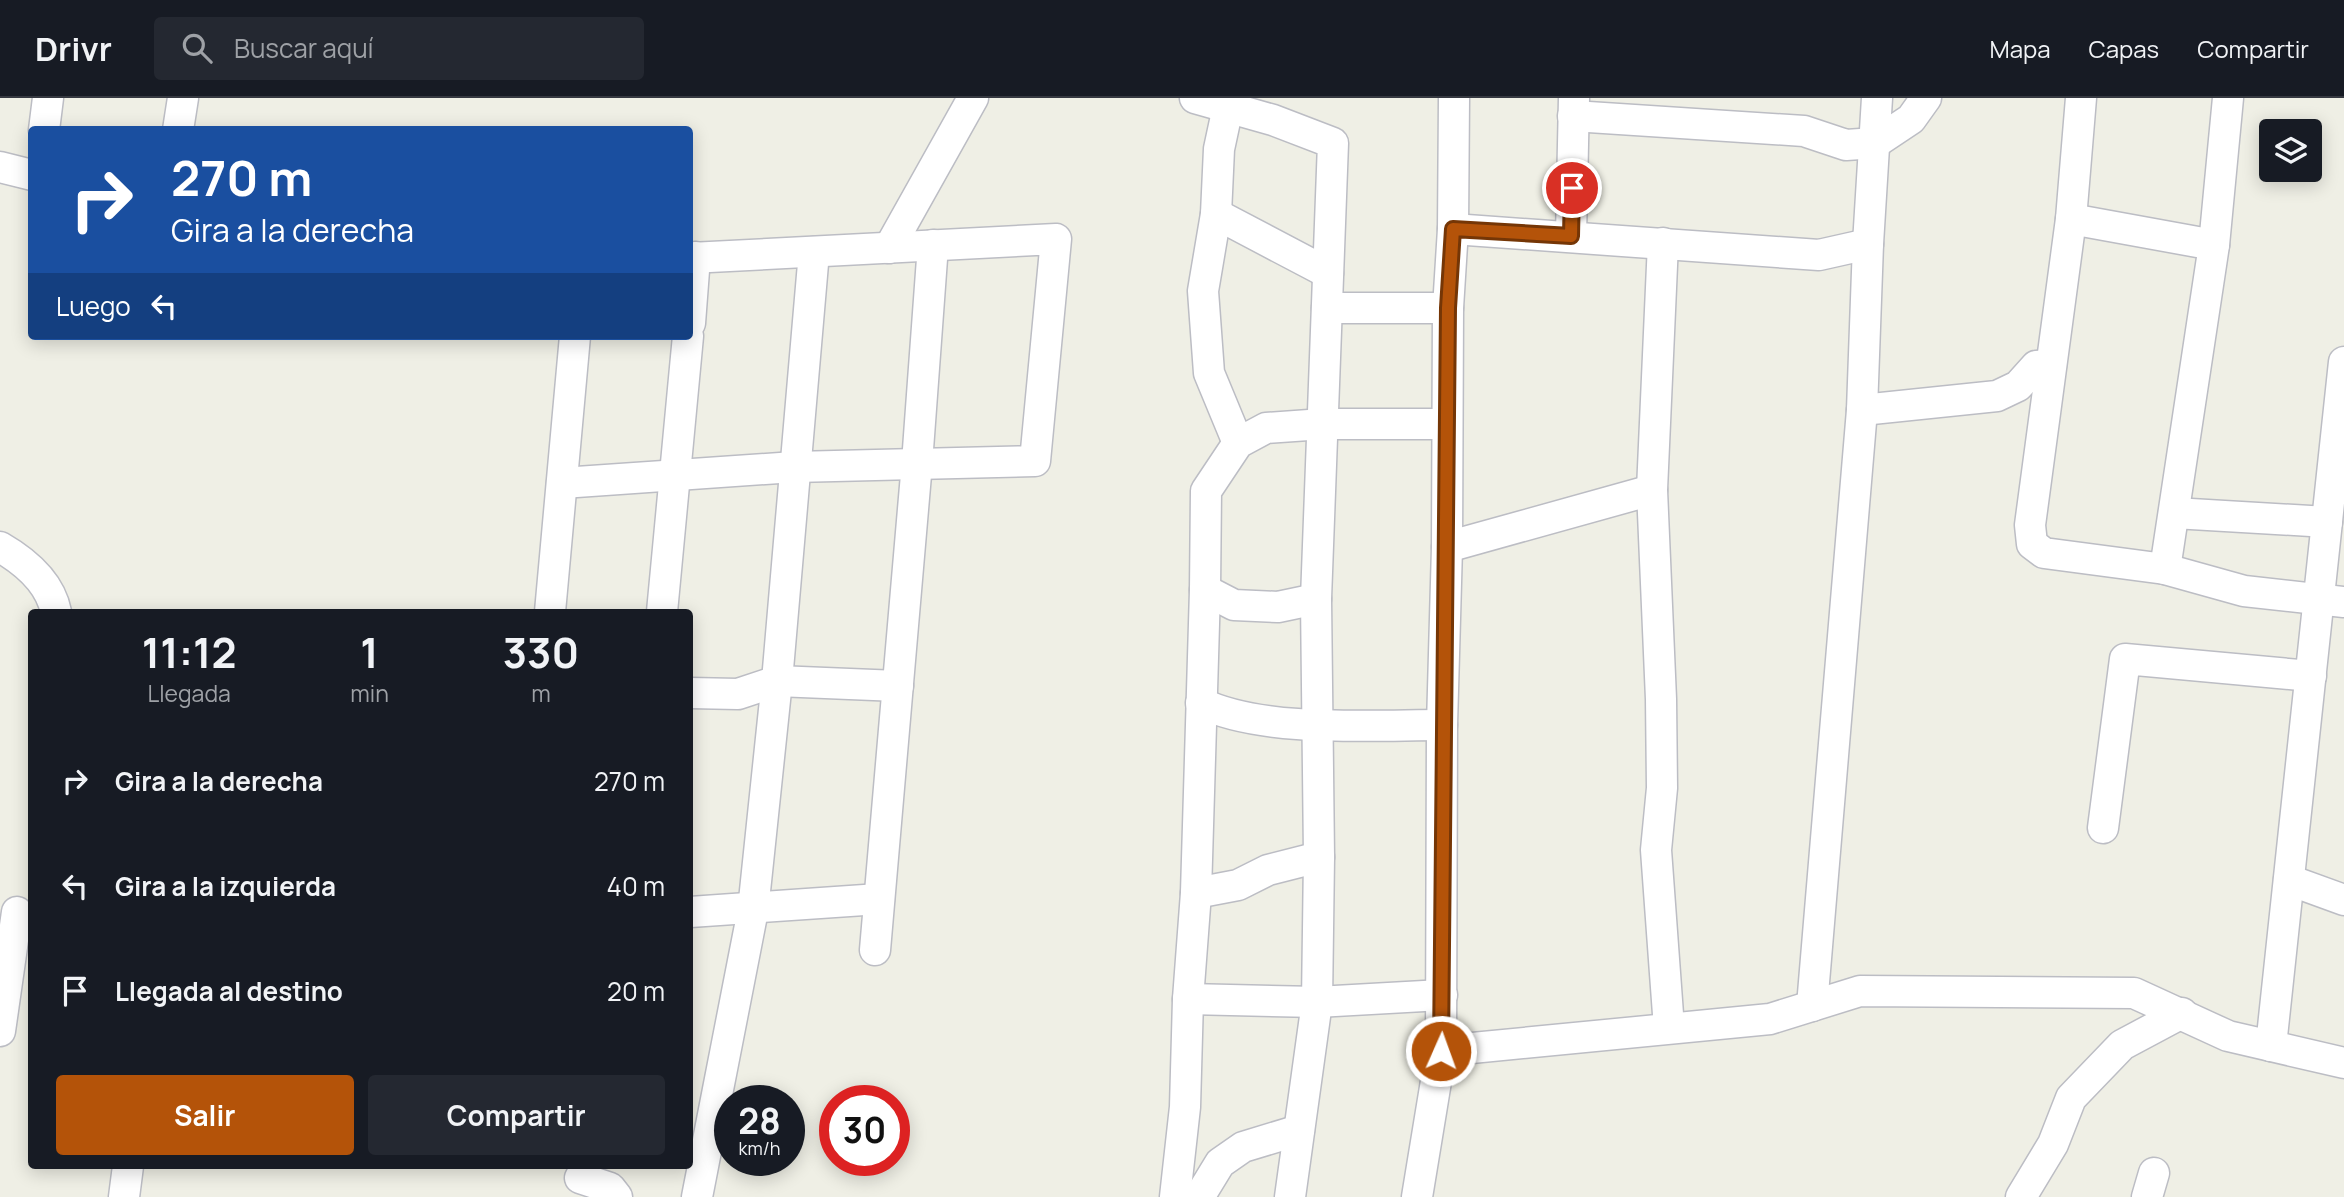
<!DOCTYPE html>
<html lang="es">
<meta charset="utf-8">
<style>
:root{--surface:#171b24;--page:#242831;--text:#f1f3f6;--muted:#9ea1a6;--line:#363941;--accent:#b45309}
body{margin:0;font-family:Manrope,sans-serif;background:var(--page);color:var(--text);height:100vh;display:flex;flex-direction:column;font-size:26px;white-space:nowrap}
*{box-sizing:border-box;margin:0}
p{font-size:23px;color:var(--muted)}
.icon{flex:none;width:38px;height:38px;fill:none;stroke:currentColor;stroke-width:2;stroke-linecap:round;stroke-linejoin:round}
.map{position:relative;flex:1;overflow:hidden}
.panel{position:absolute;left:28px;top:511px;width:665px;height:560px;display:flex;flex-direction:column;background:var(--surface);border-radius:7px;box-shadow:0 4px 18px #0003}
.panel>*{flex:none}
.guide{position:absolute;left:28px;top:28px;width:665px;height:214px;border-radius:7px;box-shadow:0 4px 18px #0003;background:#1a4fa0;color:#fff;overflow:hidden}
.controls{position:absolute;left:2259px;top:21px;display:grid;gap:14px}
.controls a{display:grid;place-items:center;width:63px;height:63px;border-radius:7px;background:var(--surface);box-shadow:0 4px 18px #0003;font-size:35px}
.speed{position:absolute;left:714px;top:987px;display:flex;gap:14px;font-size:35px;font-weight:700;text-align:center}
.speed>*{display:grid;place-content:center;width:91px;height:91px;border-radius:50%;background:var(--surface);box-shadow:0 4px 18px #0003;line-height:1}
.speed small{font-size:18px;font-weight:400}
.speed .limit{border:10px solid #d22;background:#fff;color:#111}
.pin{position:absolute;display:grid;place-items:center;width:60px;height:60px;color:#fff;margin:-30px;border:4px solid #fff;border-radius:50%;box-shadow:0 2px 7px #0007}
.me{position:absolute;width:77px;margin:-38px;rotate:2deg;stroke-linejoin:round;filter:drop-shadow(0 0 5px #0008)}
.turn{display:flex;align-items:center;gap:24px;height:147px;padding:0 28px;font-size:32px}
.turn .icon{width:91px;height:91px;stroke-width:2.5}
.turn b{display:block;font-size:49px;line-height:60px}
.then{display:flex;align-items:center;height:66px;padding:0 28px;background:#0003;gap:14px;font-size:26px}
.eta{display:flex;justify-content:space-evenly;align-items:center;height:119px;text-align:center}
.eta b{font-size:42px;font-weight:700;line-height:49px}
.button{display:flex;gap:14px;margin-top:auto;padding:14px 28px}
.button a{flex:1;height:80px;border-radius:7px;background:var(--accent);color:#fff;font-size:28px;font-weight:700;line-height:80px;text-align:center}
.button a+a{background:var(--page);color:var(--text)}
ul{padding:0;list-style:none}
li{display:flex;align-items:center;gap:21px;height:105px;padding:0 28px}
li div{flex:1}
li b{display:block;font-size:26px}
li em{font-style:normal}
header{display:flex;align-items:center;gap:42px;box-sizing:border-box;height:98px;padding:0 35px;background:var(--surface);border-bottom:2px solid var(--line)}
header strong{font-size:33px}
nav{display:flex;gap:38px;margin-inline-start:auto;font-size:24px}
.search{width:490px;height:63px;background:var(--page);display:flex;align-items:center;gap:18px;box-sizing:border-box;padding:0 24px;border-radius:7px;color:var(--muted);font-size:26px}
.map>svg:first-child{display:block}
.lines{fill:none;stroke-linecap:round;stroke-linejoin:round}
.minor-casing{stroke:#bcbdc4;stroke-width:33}
.minor{stroke:#fff;stroke-width:30}
.route-casing{stroke:#753606;stroke-width:18}
.route{stroke:#b45309;stroke-width:12}
</style>
<header>
<strong>Drivr</strong>
<div class="search"><svg class="icon" aria-label="search" viewBox="0 0 24 24"><circle cx="10" cy="10" r="6"/><path d="M15 15l6 6"/></svg>Buscar aquí</div>
<nav><a>Mapa</a><a>Capas</a><a>Compartir</a></nav>
</header>
<div class="map">
<svg width="2344" height="1099" viewBox="0 0 2344 1099">
<rect width="100%" height="100%" fill="#efefe5"/>
<g class="lines">
<defs>
<g id="minor">
<path d="M1195,0L1273,22L1333,45L1316,501L1319,759L1317,904L1290,1099"/>
<path d="M2081,0L2071,121L2030,427L2032,446L2044,455L2165,471L2244,493L2344,504"/>
<path d="M1228,9L1219,51L1216,116L1203,193L1209,275L1238,345"/>
<path d="M1573,18L1804,33L1846,47L1875,45L1911,21L1926,0"/>
<path d="M44,32L48,0"/>
<path d="M178,32L183,0"/>
<path d="M0,69L32,77"/>
<path d="M1216,116L1328,175"/>
<path d="M2071,121L2214,147"/>
<path d="M1453,131L1819,157L1868,146"/>
<path d="M1571,138L1574,0"/>
<path d="M1663,145L1652,392L1661,601L1662,690L1656,752L1669,930"/>
<path d="M889,150L973,0"/>
<path d="M1327,210H1448"/>
<path d="M690,225L695,159"/>
<path d="M1862,312L1997,298L2018,288L2036,268L2051,267"/>
<path d="M562,385L794,369L1035,363L1056,141L690,160"/>
<path d="M2174,415L2327,424"/>
<path d="M0,449C26,464 50,484 56,514"/>
<path d="M1447,449L1652,392"/>
<path d="M2165,471L2214,147L2228,0"/>
<path d="M1205,492L1234,507L1278,509L1316,501"/>
<path d="M550,514L575,238"/>
<path d="M662,514L688,238"/>
<path d="M690,595L738,596L777,583L898,588"/>
<path d="M1201,605C1263,635 1373,627 1442,627"/>
<path d="M2103,730L2125,561L2311,578"/>
<path d="M2289,782L2344,802"/>
<path d="M1196,795L1238,787L1268,772L1319,759"/>
<path d="M690,814L879,801"/>
<path d="M875,852L917,365L933,147"/>
<path d="M1188,901L1317,904L1442,897"/>
<path d="M1812,908L1862,312L1868,146L1877,0"/>
<path d="M0,933L17,814"/>
<path d="M2271,948L2344,264"/>
<path d="M1441,953L1770,921L1860,893L2134,895L2228,938L2344,965"/>
<path d="M580,1080L610,1090L617,1099"/>
<path d="M1201,1096L1220,1065L1243,1049L1299,1032"/>
<path d="M124,1099L128,1068"/>
<path d="M697,1099L753,812L777,583L814,154"/>
<path d="M1175,1099L1185,1009L1188,901L1196,795L1205,492L1206,393L1238,345L1266,330L1323,326H1447"/>
<path d="M1417,1099L1441,953L1442,627L1447,449L1448,210L1453,131L1454,0"/>
<path d="M2021,1099L2053,1046L2071,1000L2122,947L2182,915"/>
<path d="M2147,1099L2154,1075"/>
</g>
</defs>
<use href="#minor" class="minor-casing"/>
<use href="#minor" class="minor"/>
</g>
<g class="lines">
<defs>
<path id="route" d="M1441,953L1448,210L1453,131L1571,138L1572,90"/>
</defs>
<use href="#route" class="route-casing"/>
<use href="#route" class="route"/>
</g>
</svg>
<div class="controls">
<a><svg class="icon" aria-label="layers" viewBox="0 0 24 24"><path d="M12 4l9 5-9 5-9-5zM3 14l9 5 9-5"/></svg></a>
</div>
<div class="speed"><div>28<small>km/h</small></div><div class="limit">30</div></div>
<div class="pin" style="left:1572px;top:90px;background:#d93025"><svg class="icon" aria-label="arrive" viewBox="0 0 24 24"><path d="M6 21V4h12l-3 4 3 4H6"/></svg></div>
<svg class="me" style="left:1441px;top:953px" viewBox="-20 -20 40 40"><circle r="17" fill="#b45309" stroke="#fff" stroke-width="3"/><path d="M0-11L8 9 0 5-8 9z" fill="#fff"/></svg>
<div class="guide">
<div class="turn"><svg class="icon" aria-label="right" viewBox="0 0 24 24"><path d="M7 20v-9h11M14 6l5 5-5 5"/></svg><div><b>270 m</b>Gira a la derecha</div></div>
<div class="then">Luego<svg class="icon" aria-label="left" viewBox="0 0 24 24"><path d="M17 20v-9H6M10 6l-5 5 5 5"/></svg></div>
</div>
<section class="panel">
<div class="eta">
<div><b>11:12</b><p>Llegada</p></div>
<div><b>1</b><p>min</p></div>
<div><b>330</b><p>m</p></div>
</div>
<ul>
<li><svg class="icon" aria-label="right" viewBox="0 0 24 24"><path d="M7 20v-9h11M14 6l5 5-5 5"/></svg><div><b>Gira a la derecha</b></div><em>270 m</em></li>
<li><svg class="icon" aria-label="left" viewBox="0 0 24 24"><path d="M17 20v-9H6M10 6l-5 5 5 5"/></svg><div><b>Gira a la izquierda</b></div><em>40 m</em></li>
<li><svg class="icon" aria-label="arrive" viewBox="0 0 24 24"><path d="M6 21V4h12l-3 4 3 4H6"/></svg><div><b>Llegada al destino</b></div><em>20 m</em></li>
</ul>
<div class="button"><a>Salir</a><a>Compartir</a></div>
</section>
</div>
